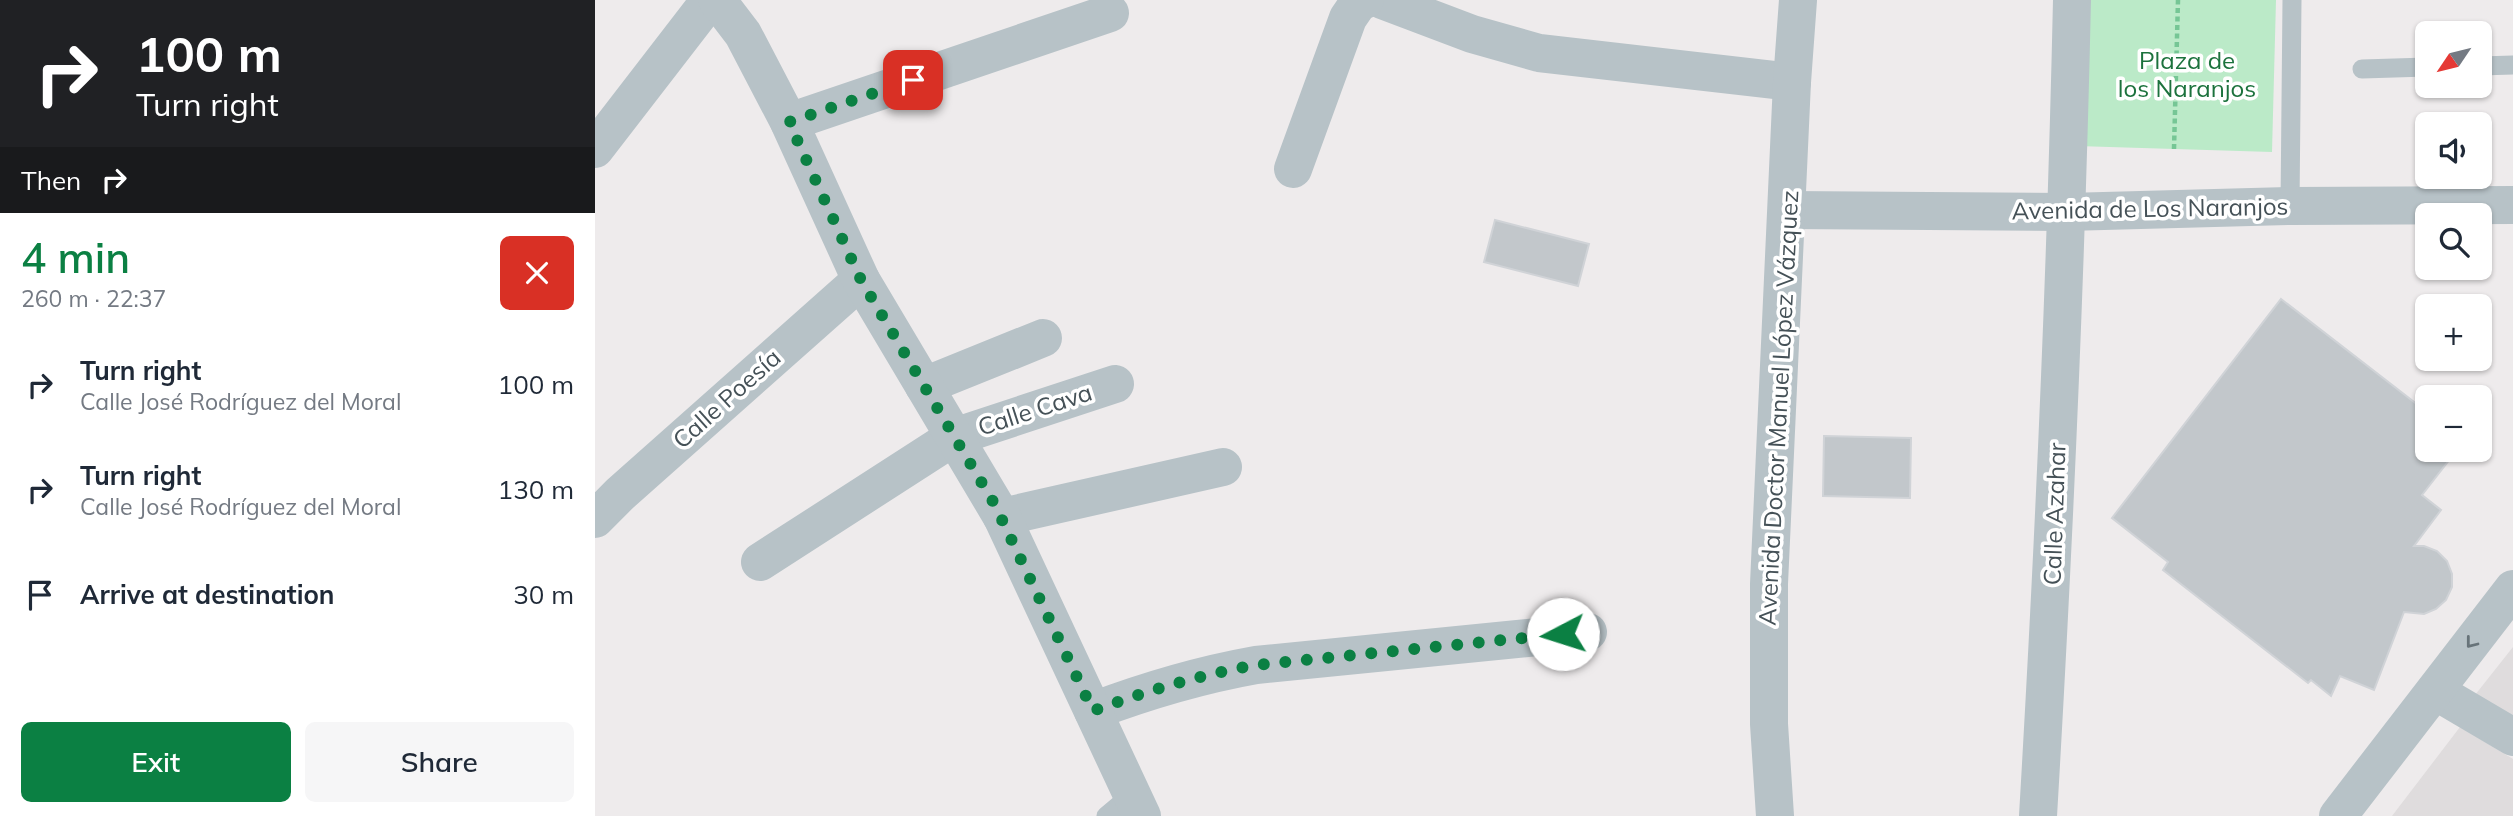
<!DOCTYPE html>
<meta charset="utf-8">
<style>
:root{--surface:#fff;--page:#f6f6f7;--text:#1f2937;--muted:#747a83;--accent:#0b8043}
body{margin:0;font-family:Mulish,sans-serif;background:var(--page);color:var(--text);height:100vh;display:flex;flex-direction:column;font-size:26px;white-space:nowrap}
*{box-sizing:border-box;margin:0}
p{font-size:23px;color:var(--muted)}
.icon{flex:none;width:38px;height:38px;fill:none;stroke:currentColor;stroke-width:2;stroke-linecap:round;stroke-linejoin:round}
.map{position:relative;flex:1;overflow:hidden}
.side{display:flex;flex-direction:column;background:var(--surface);width:595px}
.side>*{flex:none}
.guide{background:#202124;color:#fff;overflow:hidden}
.needle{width:46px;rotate:235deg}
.controls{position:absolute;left:1820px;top:21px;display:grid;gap:14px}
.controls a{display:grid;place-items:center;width:77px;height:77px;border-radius:10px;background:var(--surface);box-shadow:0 2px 5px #0004;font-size:35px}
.pin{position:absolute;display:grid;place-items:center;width:60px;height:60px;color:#fff;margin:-30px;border-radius:14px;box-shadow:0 4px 10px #0006}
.me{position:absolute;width:77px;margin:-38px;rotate:265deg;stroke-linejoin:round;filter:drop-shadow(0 0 5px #0008)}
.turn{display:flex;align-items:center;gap:24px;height:147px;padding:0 21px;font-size:32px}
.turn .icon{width:91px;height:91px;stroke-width:2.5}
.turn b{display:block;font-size:49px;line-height:60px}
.then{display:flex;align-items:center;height:66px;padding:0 21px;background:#0003;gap:14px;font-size:26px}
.round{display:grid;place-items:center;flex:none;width:74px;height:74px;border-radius:10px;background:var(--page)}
.head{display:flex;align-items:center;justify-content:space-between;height:119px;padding:0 21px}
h1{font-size:42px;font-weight:600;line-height:52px;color:var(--accent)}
.primary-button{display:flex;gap:14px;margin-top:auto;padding:14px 21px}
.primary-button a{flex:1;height:80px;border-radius:10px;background:var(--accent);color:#fff;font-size:28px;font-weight:600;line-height:80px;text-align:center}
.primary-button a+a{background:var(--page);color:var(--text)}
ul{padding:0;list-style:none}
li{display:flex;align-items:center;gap:21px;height:105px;padding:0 21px}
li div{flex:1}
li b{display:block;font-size:26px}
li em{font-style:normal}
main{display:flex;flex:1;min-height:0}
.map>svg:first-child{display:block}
.education{fill:#dfdcdd}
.green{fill:#bbeac8}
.building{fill:#c2c7cb;stroke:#d0d3d7;stroke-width:2}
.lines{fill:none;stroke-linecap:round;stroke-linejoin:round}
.path{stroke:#76c695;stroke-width:4.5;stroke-dasharray:5 3.5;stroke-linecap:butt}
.service{stroke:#b7c2c7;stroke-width:19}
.minor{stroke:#b7c2c7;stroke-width:38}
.tertiary{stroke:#b7c2c7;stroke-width:38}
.oneway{stroke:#677379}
.route{stroke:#0b8043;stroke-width:12;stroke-dasharray:0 21.6}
.labels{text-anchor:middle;stroke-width:7;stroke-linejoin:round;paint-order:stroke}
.park-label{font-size:24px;fill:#1c723d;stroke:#fff}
.street-label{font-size:24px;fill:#455157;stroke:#fff}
</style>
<main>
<section class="side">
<div class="guide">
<div class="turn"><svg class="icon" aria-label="right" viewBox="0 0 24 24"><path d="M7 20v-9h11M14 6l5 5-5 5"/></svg><div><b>100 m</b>Turn right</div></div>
<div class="then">Then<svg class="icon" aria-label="right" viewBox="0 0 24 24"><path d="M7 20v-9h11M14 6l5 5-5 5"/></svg></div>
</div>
<div class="head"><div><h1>4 min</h1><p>260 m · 22:37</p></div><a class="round" style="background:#d93025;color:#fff"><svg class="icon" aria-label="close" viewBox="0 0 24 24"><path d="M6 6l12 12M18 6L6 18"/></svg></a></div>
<ul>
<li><svg class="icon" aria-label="right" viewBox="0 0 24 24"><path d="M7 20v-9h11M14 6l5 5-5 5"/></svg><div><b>Turn right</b><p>Calle José Rodríguez del Moral</p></div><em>100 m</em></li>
<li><svg class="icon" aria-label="right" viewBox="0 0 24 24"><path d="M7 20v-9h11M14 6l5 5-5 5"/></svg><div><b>Turn right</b><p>Calle José Rodríguez del Moral</p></div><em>130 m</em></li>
<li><svg class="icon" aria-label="arrive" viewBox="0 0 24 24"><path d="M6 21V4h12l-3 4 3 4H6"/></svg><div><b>Arrive at destination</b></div><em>30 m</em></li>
</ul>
<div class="primary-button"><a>Exit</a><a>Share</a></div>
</section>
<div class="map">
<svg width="1918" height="816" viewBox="0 0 1918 816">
<rect width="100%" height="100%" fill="#eeebec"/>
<g class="education">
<path d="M1918,647V718L1880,695Z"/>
<path d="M1865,727L1918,759V816H1797Z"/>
</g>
<path class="green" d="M1486,0H1681L1677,152L1482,146Z"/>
<g class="building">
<path d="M900,220L994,244L983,286L889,262Z"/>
<path d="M1686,299L1832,412V450H1862L1827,495L1846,510L1819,546H1829L1842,551L1852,561L1857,574V587L1851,600L1841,609L1829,614L1809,612L1779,690L1745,676L1736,696L1716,680L1713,683L1568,570L1573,562L1517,518Z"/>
<path d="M1229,436L1316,438L1315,498L1228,496Z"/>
</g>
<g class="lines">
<path class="path" d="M1579,149L1583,0"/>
<g class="service">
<path d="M1885,66L1918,65"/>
<path d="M1767,69L1832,67"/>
<path d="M1695,206L1697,0"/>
<path d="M511,816L536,795"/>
</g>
<g class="minor">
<path d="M787,0L877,34L944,53L1197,82"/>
<path d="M194,122L515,13"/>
<path d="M0,149L115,0"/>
<path d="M698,169L753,18L764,2L770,0"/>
<path d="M1193,210L1472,212L1695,206L1918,205"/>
<path d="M329,386L448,338"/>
<path d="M407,517L628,467"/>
<path d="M0,519L25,494L266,280"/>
<path d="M165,562L359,437L520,384"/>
<path d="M1840,691L1918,737"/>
<path d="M498,711C551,691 605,675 661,665L993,632"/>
<path d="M1180,816L1174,724V584L1197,82L1203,0"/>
<path d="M1443,816C1459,544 1471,272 1477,0"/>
</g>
<g class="tertiary">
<path d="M122,0L148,34L194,122L266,280L407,517L547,816"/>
<path d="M1743,816L1918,589"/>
</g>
</g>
<defs><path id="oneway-chevron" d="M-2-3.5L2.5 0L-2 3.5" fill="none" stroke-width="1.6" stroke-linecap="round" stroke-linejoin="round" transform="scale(1.75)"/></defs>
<use class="oneway" href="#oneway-chevron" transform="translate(1876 643) rotate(128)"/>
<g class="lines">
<path class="route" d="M318,80L194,122L266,280L400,505L498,711C551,691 605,675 661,665L968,634"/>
</g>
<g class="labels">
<g class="park-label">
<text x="1592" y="69">Plaza de<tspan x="1592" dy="28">los Naranjos</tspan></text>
</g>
<g class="street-label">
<text transform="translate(1555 209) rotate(-1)" y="8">Avenida de Los Naranjos</text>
<text transform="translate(132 399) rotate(-42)" y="8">Calle Poesía</text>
<text transform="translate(1184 408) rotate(-87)" y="8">Avenida Doctor Manuel López Vázquez</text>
<text transform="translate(440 410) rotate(-18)" y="8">Calle Cava</text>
<text transform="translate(1460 514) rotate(-88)" y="8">Calle Azahar</text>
</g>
</g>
</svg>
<div class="controls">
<a><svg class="needle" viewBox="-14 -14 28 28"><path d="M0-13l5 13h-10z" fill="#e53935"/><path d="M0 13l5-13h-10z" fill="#747a83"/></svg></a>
<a><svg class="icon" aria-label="sound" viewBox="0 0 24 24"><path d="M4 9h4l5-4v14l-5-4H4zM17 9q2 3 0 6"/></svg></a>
<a><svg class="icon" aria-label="search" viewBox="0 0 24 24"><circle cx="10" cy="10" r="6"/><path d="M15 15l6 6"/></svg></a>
<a>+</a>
<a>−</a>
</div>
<div class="pin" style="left:318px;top:80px;background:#d93025"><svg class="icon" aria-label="arrive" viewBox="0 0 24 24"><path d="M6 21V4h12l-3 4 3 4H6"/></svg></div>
<svg class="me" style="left:968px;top:634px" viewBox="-20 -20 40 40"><circle r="19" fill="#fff"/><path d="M0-13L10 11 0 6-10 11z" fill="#0b8043"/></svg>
</div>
</main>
